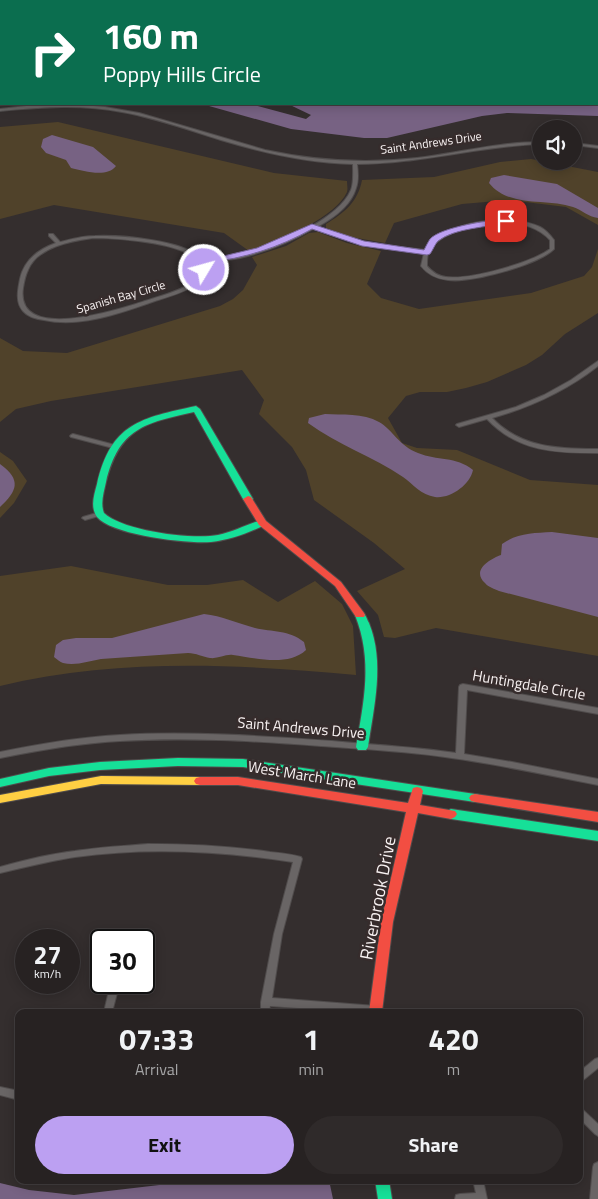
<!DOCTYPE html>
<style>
:root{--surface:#272222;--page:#2f2a2a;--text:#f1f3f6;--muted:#a4a4a5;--line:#433f40;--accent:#bca0f2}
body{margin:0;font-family:"Titillium Web",sans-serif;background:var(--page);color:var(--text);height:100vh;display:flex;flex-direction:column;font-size:19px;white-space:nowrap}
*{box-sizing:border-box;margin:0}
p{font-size:16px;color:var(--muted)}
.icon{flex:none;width:28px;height:28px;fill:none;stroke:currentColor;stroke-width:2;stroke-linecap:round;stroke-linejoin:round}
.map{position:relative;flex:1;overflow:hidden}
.details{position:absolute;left:15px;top:1009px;width:568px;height:175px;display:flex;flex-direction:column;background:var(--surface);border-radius:10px;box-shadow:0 2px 12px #0003,0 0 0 1px var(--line)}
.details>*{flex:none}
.top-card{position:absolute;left:0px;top:0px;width:599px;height:105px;box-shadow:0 2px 12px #0003,0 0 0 1px var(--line);background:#0b6e4f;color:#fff;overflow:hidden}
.fabs{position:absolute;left:532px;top:120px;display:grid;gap:10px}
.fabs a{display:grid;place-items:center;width:50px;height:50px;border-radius:50%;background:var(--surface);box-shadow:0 2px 12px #0003,0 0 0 1px var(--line);font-size:25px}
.speed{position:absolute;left:15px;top:929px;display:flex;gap:10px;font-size:25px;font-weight:700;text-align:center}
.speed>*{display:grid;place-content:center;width:65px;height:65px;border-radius:50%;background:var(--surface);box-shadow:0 2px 12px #0003,0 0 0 1px var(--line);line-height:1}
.speed small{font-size:12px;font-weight:400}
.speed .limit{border:2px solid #111;border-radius:8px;background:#fff;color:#111}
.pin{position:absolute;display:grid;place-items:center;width:42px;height:42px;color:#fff;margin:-21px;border-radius:10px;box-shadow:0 2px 8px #0006}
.me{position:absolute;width:55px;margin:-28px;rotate:53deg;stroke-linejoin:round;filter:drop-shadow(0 0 4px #0008)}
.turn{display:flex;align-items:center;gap:18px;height:105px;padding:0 20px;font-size:22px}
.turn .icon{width:65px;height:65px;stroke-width:2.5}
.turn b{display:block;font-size:35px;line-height:42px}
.eta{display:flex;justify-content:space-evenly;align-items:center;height:85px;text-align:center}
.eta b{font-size:30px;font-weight:700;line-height:35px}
.cta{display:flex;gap:10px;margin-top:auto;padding:10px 20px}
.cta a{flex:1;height:58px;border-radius:30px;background:var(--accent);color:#111;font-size:20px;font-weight:700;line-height:58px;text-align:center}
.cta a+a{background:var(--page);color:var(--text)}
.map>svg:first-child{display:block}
.green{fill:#50422a}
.water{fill:#776283}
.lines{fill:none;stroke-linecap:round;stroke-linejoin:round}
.street-casing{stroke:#504c4c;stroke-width:2}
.fast-casing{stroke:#504c4c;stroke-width:2}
.slow-casing{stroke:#504c4c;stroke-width:2}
.jam-casing{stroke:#504c4c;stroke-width:2}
.street{fill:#696565;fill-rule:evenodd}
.fast{fill:#16e098;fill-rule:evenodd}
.slow{fill:#ffcf43;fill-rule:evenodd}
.jam{fill:#f24e42;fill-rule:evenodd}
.route{fill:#bca0f2;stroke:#7a689d}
.labels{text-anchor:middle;stroke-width:5;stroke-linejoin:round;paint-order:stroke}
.far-street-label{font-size:12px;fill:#f8f2f2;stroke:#362c2c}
.street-label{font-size:15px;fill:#f8f2f2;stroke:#362c2c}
.near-street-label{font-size:18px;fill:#f8f2f2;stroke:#362c2c}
</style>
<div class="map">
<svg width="598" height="1199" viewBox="0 0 598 1199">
<rect width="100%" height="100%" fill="#342e2e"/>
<g class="green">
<path d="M0,0H228L1,1L0,54Z"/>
<path d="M58,122L274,173L347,181C347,184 348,189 347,192C336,218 274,243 249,251L224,233L54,205L0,219V127Z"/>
<path d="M531,159L598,172V225L566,207L509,200L462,204L394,223L385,243L351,237L326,228V224C344,213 358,202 362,180L434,177L500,162Z"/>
<path d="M318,232L347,243L381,251L367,284L381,298L419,309L531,293L584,276L592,267L598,249V313L565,334L542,355L526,365L487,382L466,388L447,392H420L406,396L388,418L402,443L417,448L457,450L530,480L598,485V656L436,628L395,638L384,637L378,615L357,591L405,569L374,543L314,500L306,470L292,447L259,414L264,400L242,370L51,401L16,409L0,422V338L23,351L67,353L220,306L233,299L243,290L257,265L252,257L286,246L309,233Z"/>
<path d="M0,452L13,461L27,481L14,503L0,518Z"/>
<path d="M71,566L168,585H207L243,580L278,602L315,581L342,604L353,626L356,675C238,664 116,658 0,686V576Z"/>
</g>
<g class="water">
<path d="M598,83V116L507,113L482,116L387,138H364L291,129L202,104H250L306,119L311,115L288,104H598Z"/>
<path d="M52,135L93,147L116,166C107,178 84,171 71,168L66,160L46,153L41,147L43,139Z"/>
<path d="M504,175L557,184L598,208V218C588,217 582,210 573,207C546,198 509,208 489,183L491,178Z"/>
<path d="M325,414C342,415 363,413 379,422C393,430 399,446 418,453C437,461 456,456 473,470C470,485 450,499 435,497C421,495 413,484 403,477C372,456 338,445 308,423L309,418Z"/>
<path d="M0,464C22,480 17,491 0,507Z"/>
<path d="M552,532L598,538V617L499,591C495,589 488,587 485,583C471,570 490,559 501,555L502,544C517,533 534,533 552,532Z"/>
<path d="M204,614C222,616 237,623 255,628C272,632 289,630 304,642L306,650C288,667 255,658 233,655C225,654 218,659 210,658C203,657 196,653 188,653C159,655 130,657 101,659C89,661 76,666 63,663C60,662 57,659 54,657L56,645L63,640L76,638H112Z"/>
<path d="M202,1180H329L333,1199H0V1183L29,1190L74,1195Z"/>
</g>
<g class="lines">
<defs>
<g id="street">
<path d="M265,0H270L268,1H264Z"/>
<rect x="0" y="53" width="1" height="2"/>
<path d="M70,104L105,107L139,113L265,150C316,161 365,164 417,158C458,153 499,142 541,142V144C479,146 419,164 357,164C358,172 359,180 356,188C351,206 332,219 317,227L363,243L426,250C445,221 510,212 540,227C546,230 550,235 554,240V249C538,265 471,283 448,280C437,279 428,275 421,266L424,253L362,245L313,229C291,242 265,252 240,258C228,260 216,261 204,263L207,268C205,276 201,282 194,286C182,293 168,297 155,301C120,313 81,328 44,320C37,319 28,317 23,311C15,302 18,289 20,279C24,260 39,249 56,243L49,236V234H53L60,242C72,239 83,236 95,236C120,235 187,240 203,260C215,258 228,257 241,254C272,247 338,221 351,190C354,182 353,172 353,164C308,163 264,153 221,140C189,130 156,118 122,112C82,104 41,107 0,111V109L35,105ZM506,222C523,224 538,227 550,240V249C531,263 470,280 446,277C438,276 432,272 427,266C427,262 427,257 428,254C437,230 484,224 506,222ZM93,238C113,238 198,242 201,268C202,275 196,280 191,283C178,292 160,296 145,301C120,309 15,344 23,288C24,282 25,276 28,270C37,247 71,241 93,238Z"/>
<path d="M574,143L598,146V148L574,145Z"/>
<path d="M598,361V366C566,391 531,407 492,418C521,448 558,449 598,449V453C556,453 518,452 487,419L459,427L456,425L457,424L516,407L544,395L571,380Z"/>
<path d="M73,434L115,445L116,446L113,448L71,437L70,436L71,435Z"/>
<path d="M100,512L103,514L102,515L85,520L82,518L83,517Z"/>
<path d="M463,684L598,708V714L467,690L464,754L512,762L598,779V785C547,775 497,764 445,757C404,751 362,749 321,746C254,741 187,737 120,741C79,743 40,750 0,758V752C40,744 79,737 120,735C191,731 261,736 332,741C373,745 415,747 456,753L459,687L460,685Z"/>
<path d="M148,844C189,844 230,846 270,852C280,853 291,854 301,857L302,859L282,934L272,998L376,1006L379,1007L381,1010L379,1012H355L270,1006L269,1012H261V1002L274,934L293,862C221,851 148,847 75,857C50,861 25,867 0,873V867C25,860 50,854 75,851C100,847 124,846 148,844Z"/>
<path d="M111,982H120L112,1012H104Z"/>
<path d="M598,1058V1068L582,1081L579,1082V1072L595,1059Z"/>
<path d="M0,1087L19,1091V1100L0,1095Z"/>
<path d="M579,1108L582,1109L598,1124V1136L595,1134L579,1118Z"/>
<path d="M598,1162V1199H590L593,1167L594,1164Z"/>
<path d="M473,1180H483L487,1199H455L456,1195L460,1194L476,1193Z"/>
</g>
<g id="fast">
<path d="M196,406L200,409L253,499L251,501H245L243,499L194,412C145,423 119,428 106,482C104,492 100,503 104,513C123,531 193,540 218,535C234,532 247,524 262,520L265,521L267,523L265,525C248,533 230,540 211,542C187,544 112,535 97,517C90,507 94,495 97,484C111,423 141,418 196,406Z"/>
<path d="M360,612C366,613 366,618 369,623C385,662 374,707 368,747L366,750H358L356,747C364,701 373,660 355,615Z"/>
<path d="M178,758L243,759L475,794L479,795L481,798L479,801L475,802L243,767L178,766L100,770L49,776L0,787V779L49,768L100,762Z"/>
<path d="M451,809L598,831V841L451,819L447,817L445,814L447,811Z"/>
<path d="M375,1180H389L392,1199H378Z"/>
</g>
<path id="slow" d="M101,776L200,777L204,778L206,781L204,784L200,785L101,784L0,803V795Z"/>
<g id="jam">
<path d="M248,496L251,497L266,521L341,582L364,613L365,615L364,617H356L335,586L259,525L243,499Z"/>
<path d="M200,777H238L408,803L413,788L417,787L421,788L423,791L420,805L455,811L457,814L455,817L451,819L418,813L393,922L382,1012H369L381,922L406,812L238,785H200L196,784L194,781L196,778Z"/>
<path d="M475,794L598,812V822L475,802L471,801L469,798L471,795Z"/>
</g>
</defs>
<use href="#street" class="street-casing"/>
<use href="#fast" class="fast-casing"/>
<use href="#slow" class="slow-casing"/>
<use href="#jam" class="jam-casing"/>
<use href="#street" class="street"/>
<use href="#fast" class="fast"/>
<use href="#slow" class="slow"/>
<use href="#jam" class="jam"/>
</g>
<path class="route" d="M506,219L508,220V223C489,227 454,228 438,241C435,244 433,250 430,254L427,255L362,246L312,229C278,248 245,258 206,263L207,272H201L198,262L257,248L312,224L364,241L424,250C426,246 428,242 430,239C441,227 489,220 506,219Z"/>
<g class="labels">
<g class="far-street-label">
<text transform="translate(431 143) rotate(-8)" y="4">Saint Andrews Drive</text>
<text transform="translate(121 297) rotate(-16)" y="4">Spanish Bay Circle</text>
</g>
<g class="street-label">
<text transform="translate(529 685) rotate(10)" y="5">Huntingdale Circle</text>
<text transform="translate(301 728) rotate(5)" y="5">Saint Andrews Drive</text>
<text transform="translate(302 775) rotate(9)" y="5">West March Lane</text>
</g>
<g class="near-street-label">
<text transform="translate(378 898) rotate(-79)" y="6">Riverbrook Drive</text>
</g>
</g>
</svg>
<div class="fabs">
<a><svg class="icon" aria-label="sound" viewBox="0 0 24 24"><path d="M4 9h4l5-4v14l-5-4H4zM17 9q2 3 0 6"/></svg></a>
</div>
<div class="speed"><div>27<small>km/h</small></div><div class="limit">30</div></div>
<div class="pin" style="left:506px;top:221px;background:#d93025"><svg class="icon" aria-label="arrive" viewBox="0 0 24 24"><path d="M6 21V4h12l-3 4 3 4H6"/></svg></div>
<svg class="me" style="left:204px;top:270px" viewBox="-20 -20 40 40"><circle r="17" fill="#bca0f2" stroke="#fff" stroke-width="3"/><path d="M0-11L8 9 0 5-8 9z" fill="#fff"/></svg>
<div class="top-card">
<div class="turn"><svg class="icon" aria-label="right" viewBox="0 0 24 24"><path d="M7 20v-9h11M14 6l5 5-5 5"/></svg><div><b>160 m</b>Poppy Hills Circle</div></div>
</div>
<section class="details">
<div class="eta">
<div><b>07:33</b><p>Arrival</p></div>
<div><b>1</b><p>min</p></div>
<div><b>420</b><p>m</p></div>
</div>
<div class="cta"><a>Exit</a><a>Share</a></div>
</section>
</div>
